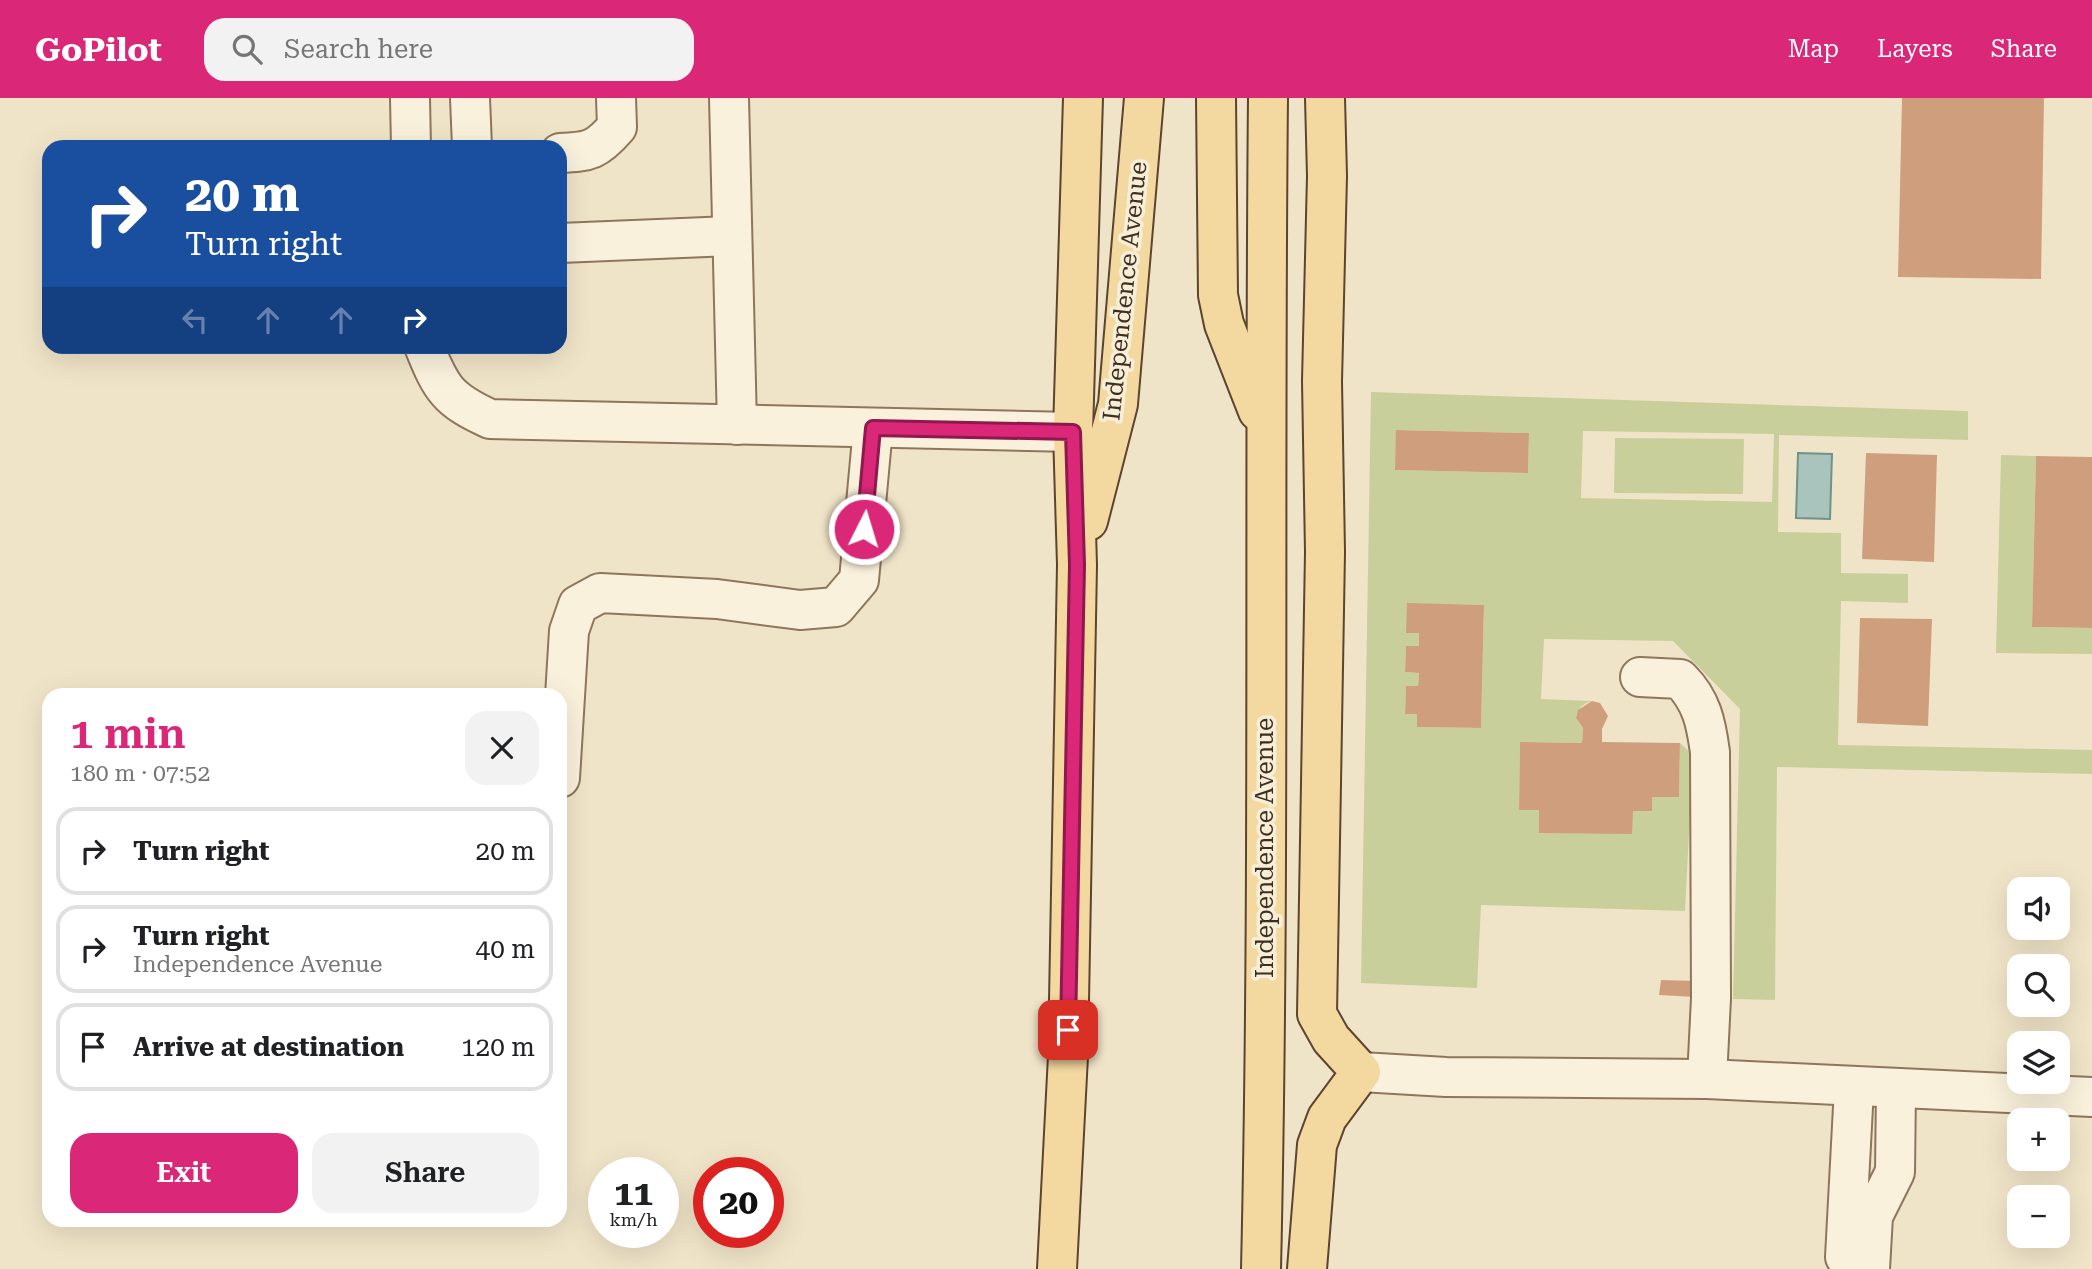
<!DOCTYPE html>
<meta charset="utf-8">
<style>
:root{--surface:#fff;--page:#f2f2f2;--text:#202124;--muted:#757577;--line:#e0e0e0;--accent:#db2777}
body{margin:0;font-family:"Roboto Serif",serif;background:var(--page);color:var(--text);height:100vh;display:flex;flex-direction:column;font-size:26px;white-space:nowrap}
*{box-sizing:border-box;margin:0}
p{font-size:23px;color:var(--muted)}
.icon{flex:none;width:38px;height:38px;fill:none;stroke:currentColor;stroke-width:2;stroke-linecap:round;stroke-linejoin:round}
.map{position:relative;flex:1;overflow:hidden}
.sheet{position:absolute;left:42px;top:590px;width:525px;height:539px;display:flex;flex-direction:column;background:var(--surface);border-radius:21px;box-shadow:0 7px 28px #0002}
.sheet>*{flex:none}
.banner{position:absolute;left:42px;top:42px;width:525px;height:214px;border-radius:21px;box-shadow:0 7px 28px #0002;background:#1a4fa0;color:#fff;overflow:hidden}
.tools{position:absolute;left:2007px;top:779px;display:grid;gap:14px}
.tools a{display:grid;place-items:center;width:63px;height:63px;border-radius:14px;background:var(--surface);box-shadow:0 7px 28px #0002;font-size:35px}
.speed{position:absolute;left:588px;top:1059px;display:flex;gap:14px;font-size:35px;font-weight:700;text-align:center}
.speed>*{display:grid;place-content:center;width:91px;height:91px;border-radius:50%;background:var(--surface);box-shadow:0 7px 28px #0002;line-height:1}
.speed small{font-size:18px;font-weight:400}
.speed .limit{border:10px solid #d22;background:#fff;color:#111}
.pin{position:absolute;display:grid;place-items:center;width:60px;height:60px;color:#fff;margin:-30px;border-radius:14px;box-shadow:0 4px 10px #0006}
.me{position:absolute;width:77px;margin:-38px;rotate:5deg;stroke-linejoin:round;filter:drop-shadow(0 0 5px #0008)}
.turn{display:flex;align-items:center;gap:24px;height:147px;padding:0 28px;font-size:32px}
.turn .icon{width:91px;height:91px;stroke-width:2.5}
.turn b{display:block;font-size:49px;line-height:60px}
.lanes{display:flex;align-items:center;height:66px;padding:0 28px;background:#0003;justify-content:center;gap:35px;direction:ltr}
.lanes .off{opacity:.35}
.round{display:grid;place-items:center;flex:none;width:74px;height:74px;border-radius:21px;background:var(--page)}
.summary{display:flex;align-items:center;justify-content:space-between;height:119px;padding:0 28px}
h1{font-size:42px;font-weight:600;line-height:52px;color:var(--accent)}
.action{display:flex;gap:14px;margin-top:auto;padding:14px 28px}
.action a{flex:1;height:80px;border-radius:21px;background:var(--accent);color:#fff;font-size:28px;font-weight:600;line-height:80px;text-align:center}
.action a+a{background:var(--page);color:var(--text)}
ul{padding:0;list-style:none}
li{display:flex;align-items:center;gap:21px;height:88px;margin:0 14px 10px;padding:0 14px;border:4px solid var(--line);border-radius:21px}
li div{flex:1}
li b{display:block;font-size:26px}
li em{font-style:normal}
header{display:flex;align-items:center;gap:42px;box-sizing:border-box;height:98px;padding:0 35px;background:var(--accent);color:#fff}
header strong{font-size:33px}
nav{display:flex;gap:38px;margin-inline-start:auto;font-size:24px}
.search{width:490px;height:63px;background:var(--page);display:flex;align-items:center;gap:18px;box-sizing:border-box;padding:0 24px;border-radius:21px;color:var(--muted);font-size:26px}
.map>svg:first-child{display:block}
.green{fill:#c9cf9b;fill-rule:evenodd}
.water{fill:#a9c4bc;stroke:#6f938a;stroke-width:2}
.building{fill:#cf9f7d}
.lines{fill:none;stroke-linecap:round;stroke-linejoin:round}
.minor-casing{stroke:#8d765c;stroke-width:42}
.major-casing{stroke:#5b4430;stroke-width:42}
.minor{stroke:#faf1dc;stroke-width:38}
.major{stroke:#f3d9a0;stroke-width:38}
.route-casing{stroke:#8e194d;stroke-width:18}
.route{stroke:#db2777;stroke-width:12}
.labels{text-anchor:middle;stroke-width:7;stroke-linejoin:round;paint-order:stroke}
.street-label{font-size:24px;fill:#3d2e20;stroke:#f7eed8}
</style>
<header>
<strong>GoPilot</strong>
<div class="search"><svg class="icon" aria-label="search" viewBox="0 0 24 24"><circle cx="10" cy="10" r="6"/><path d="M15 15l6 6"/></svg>Search here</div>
<nav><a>Map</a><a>Layers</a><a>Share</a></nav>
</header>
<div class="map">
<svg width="2092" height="1171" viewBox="0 0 2092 1171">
<rect width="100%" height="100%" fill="#f0e4c8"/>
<g class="green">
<path d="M1371,294L1968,313V342L1779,337L1778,434L1841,435V475L1908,476V505L1841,503L1838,647L2092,652V676L1777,669L1775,902L1733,901L1740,611L1673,543L1544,541L1541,601L1592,603C1582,606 1578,610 1576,620L1583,630L1582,645L1520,644L1519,711L1539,712V735L1633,713H1652V699H1679L1680,645L1693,657L1685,813L1481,807L1477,890L1361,885ZM1397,332L1529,335L1528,375L1396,372ZM1583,333L1774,336L1772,404L1581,400ZM1407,506L1484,507L1481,630L1417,629V616L1405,615L1406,589L1418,588L1419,575L1405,574L1406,548H1419V535H1407Z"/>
<path d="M1615,340L1744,341L1743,396L1614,395Z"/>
<path d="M2001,357L2036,358L2032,529L2092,530V556L1996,555Z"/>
</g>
<path class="water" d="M1798,355L1832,356L1830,421L1796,420Z"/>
<g class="building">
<path d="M1902,0H2044L2041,181L1898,179Z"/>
<path d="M1396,332L1529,335L1528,375L1395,372Z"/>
<path d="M1866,355L1937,357L1934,464L1862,461Z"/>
<path d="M2036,358L2092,359V530L2032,529Z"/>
<path d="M1407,505L1484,507L1481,630L1417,629V616H1405L1406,588H1418L1419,575L1405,574L1406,548H1419V535H1406Z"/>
<path d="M1860,520L1932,521L1928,628L1857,625Z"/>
<path d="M1592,603L1600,605L1608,618L1602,631V644L1680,645L1679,699H1652V713H1633L1632,736L1539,735V712H1519L1520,644L1582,645L1583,630L1576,620L1578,612Z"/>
<path d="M1661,882L1697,883L1695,899L1659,897Z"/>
<path d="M2038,906H2059V914L2038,912Z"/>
</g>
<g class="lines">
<defs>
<g id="minor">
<path d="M410,0L411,49"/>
<path d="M470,0L472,49"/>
<path d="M729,0L737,327"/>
<path d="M560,55C590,54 597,52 617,29L616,0"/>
<path d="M560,145L731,138"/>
<path d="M424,248C441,291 448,302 490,321L1073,334"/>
<path d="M1640,579L1680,581C1702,603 1706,625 1710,654L1711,900L1707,981"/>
<path d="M560,680L569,533L578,507L600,495L717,501L800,512L836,509L859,482L873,330"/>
<path d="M1361,974L1446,979L1707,981L2092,999"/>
<path d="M1845,1159L1854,990"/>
<path d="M1870,1171L1873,1118L1895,1074L1896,991"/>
</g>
<g id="major">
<path d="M1216,0L1218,197L1224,226L1258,313"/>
<path d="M1088,423L1118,306L1144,0"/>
<path d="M1057,1171L1068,958L1077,467L1073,334L1083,0"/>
<path d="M1261,1171C1270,781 1264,390 1268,0"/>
<path d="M1307,1171L1317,1047L1327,1020L1361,974L1331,941L1317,916L1325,454L1322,283L1327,78L1325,0"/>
</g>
</defs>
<use href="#minor" class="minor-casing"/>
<use href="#major" class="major-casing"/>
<use href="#minor" class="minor"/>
<use href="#major" class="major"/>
</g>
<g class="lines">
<defs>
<path id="route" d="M864,431L873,330L1073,334L1077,467L1068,932"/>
</defs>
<use href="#route" class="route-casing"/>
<use href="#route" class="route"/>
</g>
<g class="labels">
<g class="street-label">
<text transform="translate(1125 193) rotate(-84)" y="8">Independence Avenue</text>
<text transform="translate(1265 750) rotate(-90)" y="8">Independence Avenue</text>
</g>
</g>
</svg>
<div class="tools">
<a><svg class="icon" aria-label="sound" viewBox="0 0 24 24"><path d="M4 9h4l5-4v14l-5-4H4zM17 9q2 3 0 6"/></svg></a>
<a><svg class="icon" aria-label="search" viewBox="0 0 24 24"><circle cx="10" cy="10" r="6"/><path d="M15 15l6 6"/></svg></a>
<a><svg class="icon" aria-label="layers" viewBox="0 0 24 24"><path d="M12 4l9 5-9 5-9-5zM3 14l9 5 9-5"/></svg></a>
<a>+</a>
<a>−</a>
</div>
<div class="speed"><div>11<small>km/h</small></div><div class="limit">20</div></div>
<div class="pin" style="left:1068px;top:932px;background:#d93025"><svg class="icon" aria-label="arrive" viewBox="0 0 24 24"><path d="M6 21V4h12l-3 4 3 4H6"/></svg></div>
<svg class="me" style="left:864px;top:431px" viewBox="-20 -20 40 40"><circle r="17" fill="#db2777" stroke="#fff" stroke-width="3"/><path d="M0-11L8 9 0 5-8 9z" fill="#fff"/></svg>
<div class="banner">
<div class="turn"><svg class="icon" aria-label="right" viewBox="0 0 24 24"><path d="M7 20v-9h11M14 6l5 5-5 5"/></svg><div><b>20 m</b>Turn right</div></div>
<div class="lanes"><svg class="icon off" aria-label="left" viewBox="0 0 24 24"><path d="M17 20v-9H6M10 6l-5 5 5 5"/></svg><svg class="icon off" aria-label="ahead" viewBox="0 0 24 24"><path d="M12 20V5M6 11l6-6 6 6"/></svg><svg class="icon off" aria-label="ahead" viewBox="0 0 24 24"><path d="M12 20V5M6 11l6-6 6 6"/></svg><svg class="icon" aria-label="right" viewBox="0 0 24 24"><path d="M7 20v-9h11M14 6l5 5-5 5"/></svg></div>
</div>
<section class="sheet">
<div class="summary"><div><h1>1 min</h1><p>180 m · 07:52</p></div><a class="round"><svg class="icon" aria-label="close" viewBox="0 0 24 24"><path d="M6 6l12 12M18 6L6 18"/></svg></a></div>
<ul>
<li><svg class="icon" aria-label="right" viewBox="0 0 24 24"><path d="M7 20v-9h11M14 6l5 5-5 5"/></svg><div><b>Turn right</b></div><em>20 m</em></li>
<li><svg class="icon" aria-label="right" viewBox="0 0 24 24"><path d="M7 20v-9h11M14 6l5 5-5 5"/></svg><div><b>Turn right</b><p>Independence Avenue</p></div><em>40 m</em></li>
<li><svg class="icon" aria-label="arrive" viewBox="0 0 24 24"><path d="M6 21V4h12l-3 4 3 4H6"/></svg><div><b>Arrive at destination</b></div><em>120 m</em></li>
</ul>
<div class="action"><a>Exit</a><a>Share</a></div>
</section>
</div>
